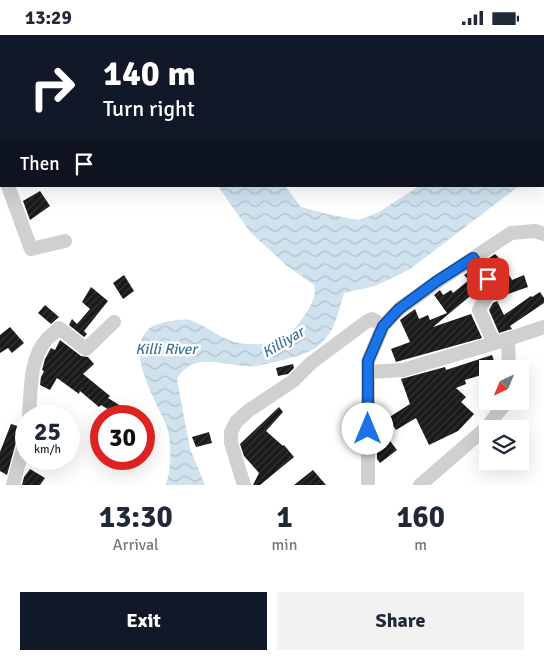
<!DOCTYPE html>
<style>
:root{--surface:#fff;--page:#f2f2f3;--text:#1f2937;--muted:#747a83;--accent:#111827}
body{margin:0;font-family:Signika,sans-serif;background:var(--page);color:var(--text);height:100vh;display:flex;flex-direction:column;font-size:19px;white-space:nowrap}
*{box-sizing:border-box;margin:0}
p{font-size:16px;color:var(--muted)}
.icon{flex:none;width:28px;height:28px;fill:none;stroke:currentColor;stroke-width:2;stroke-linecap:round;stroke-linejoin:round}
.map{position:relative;height:450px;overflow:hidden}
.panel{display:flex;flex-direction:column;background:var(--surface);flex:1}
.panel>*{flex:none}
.banner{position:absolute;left:0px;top:0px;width:545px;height:152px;box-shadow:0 5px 20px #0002;background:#111827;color:#fff;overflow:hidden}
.needle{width:32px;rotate:224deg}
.tools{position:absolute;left:479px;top:325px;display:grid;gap:10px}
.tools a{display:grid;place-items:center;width:50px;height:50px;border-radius:0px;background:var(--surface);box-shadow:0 5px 20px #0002;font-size:25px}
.speed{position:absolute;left:15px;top:370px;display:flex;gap:10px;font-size:25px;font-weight:700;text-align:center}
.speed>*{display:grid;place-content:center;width:65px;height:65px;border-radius:50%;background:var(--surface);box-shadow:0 5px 20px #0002;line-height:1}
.speed small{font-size:12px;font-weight:400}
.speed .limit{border:8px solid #d22;background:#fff;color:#111}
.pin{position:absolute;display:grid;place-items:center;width:42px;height:42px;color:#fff;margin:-21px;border-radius:10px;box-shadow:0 2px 8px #0006}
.me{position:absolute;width:55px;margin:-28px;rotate:0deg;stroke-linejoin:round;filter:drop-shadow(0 0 4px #0008)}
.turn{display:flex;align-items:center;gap:18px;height:105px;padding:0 20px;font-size:22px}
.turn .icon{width:65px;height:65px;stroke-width:2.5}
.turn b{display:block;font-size:35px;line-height:42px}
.then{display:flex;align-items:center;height:48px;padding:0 20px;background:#0003;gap:10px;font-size:19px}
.eta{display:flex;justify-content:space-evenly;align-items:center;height:85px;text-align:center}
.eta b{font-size:30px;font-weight:700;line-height:35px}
.cta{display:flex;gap:10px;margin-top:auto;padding:10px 20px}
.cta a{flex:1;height:58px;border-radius:0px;background:var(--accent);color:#fff;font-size:20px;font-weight:700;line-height:58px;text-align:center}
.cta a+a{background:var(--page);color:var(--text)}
.status{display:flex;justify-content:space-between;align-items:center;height:35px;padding:0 25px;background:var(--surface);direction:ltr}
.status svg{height:14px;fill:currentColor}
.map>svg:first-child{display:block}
.water{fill:url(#water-waves)}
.building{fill:url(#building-hatch)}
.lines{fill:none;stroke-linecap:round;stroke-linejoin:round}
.minor{stroke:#d0d0d0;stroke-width:14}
.route-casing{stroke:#114b97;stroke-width:12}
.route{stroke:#1a73e8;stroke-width:9}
.labels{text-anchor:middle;stroke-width:5;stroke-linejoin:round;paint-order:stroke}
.water-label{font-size:15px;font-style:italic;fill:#3f7597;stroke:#fff}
</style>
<div class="status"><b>13:29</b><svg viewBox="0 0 49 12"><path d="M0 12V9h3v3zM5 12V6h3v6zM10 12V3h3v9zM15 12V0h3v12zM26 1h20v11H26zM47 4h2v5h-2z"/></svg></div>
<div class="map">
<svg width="544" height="450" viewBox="0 0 544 450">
<defs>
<pattern id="water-waves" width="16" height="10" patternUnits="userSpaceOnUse" patternTransform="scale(1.25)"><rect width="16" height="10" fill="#cfe2ee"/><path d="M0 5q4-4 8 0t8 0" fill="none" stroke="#b2c2cd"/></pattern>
<pattern id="building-hatch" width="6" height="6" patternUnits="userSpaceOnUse" patternTransform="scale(1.25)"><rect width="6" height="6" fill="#1a1a1a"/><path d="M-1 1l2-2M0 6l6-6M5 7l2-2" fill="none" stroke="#333"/></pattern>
</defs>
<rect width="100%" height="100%" fill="#fff"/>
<path class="water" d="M218,151H285L301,172L327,179L358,185L379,177L419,151H519L409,235L375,251L344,258C340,270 337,287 330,298C326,303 319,311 314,314C302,321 269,329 255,331C227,334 196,313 177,344L190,414L205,450H165C172,438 172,404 166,390C157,366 120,311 153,291C161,287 183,283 190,285C205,290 217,301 231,306C244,310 267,311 280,305C288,301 297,292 302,284C309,274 317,263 314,250L287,231L250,197Z"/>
<g class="building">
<path d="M40,156L50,171L30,185L23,166Z"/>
<path d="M495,219L499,223L512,245L524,240L528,252L496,263L499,246L486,225Z"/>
<path d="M471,235L481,250V252L433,292L471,279L482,303L396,327L391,314L410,307L400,285L415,274L419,284L428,280L430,285L447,278L434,260L440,255L443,260L451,255L453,258L469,245L464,240Z"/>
<path d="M124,240L134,256L123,264L113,248Z"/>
<path d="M91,252L108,266L84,296L87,299L84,302L69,290L72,284L77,289L90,274L82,267Z"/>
<path d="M540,257L544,263V268L510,291L512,294L499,298L489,275L493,268L497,266L504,280L531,261L532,262Z"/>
<path d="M45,270L59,282L51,289L38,278Z"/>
<path d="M10,292L24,308L12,318L8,313L0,318V300Z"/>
<path d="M60,305L81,321L88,322L94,329L83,339L110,361L108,363L121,371L116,379L101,370L99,372L80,356L79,359L57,343L50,355L40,350L41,342L44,336L42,335L45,324L51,313L55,315Z"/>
<path d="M492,320L497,334H488V338L465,345L466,349L456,353L466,362L461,367L474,379L458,396L429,410L416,383L396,395L388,383L410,369L401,344L445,332L446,335Z"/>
<path d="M293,329L294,333L288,339L278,341L276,333Z"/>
<path d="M279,372L283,377L266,396L283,411L284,410L294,422L260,450H253L259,438L244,421L240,409Z"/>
<path d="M11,389L24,393L18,400L7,440L0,436V417Z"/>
<path d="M209,397L212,408L196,412L192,402Z"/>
<path d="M387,402L397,415L380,428L377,424V410Z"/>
<path d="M30,434L45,443L40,450H22L24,442Z"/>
<path d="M313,435L326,450H294Z"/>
</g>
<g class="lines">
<g class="minor">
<path d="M8,151L31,214L65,206"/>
<path d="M473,223L491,248L488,259L479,275L494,308"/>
<path d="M509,334L508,304L544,292"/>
<path d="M368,337L403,335L508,304"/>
<path d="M29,381C31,356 29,324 47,304C51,300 56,297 59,293L86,314L114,287"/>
<path d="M13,450L26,402"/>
<path d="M244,450L231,408V397L236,387L248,376L293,346L311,328L366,287L372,284L383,291L399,274L437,247L511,198L535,196L544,199"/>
<path d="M368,450V326L383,291"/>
<path d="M420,450L487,392L507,366"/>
</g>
</g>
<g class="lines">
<defs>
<path id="route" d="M368,394V326L383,291L399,274L437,246L473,223L488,244"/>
</defs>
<use href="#route" class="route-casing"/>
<use href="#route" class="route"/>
</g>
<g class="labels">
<g class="water-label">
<text transform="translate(283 307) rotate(-31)" y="5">Killiyar</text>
<text x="166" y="319">Killi River</text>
</g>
</g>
</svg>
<div class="tools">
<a><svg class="needle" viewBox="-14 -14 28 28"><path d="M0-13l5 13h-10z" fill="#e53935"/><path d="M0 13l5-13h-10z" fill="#747a83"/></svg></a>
<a><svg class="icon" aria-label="layers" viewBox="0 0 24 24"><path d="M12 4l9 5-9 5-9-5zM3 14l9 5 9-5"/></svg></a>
</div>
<div class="speed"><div>25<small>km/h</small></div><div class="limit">30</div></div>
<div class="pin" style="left:488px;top:244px;background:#d93025"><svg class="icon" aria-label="arrive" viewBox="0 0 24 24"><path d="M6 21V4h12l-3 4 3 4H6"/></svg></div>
<svg class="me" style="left:368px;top:394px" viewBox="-20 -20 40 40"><circle r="19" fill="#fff"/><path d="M0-13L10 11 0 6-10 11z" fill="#1a73e8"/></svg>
<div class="banner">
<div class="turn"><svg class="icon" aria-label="right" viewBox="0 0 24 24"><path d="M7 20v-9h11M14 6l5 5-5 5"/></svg><div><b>140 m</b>Turn right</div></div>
<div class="then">Then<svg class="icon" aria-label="arrive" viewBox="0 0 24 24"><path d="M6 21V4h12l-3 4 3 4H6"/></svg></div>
</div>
</div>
<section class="panel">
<div class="eta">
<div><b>13:30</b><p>Arrival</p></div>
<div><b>1</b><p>min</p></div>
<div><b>160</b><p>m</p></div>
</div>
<div class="cta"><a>Exit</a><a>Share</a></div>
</section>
